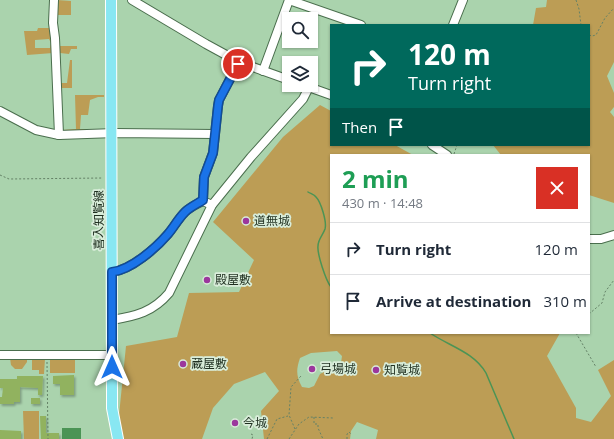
<!DOCTYPE html>
<meta charset="utf-8">
<style>
:root{--surface:#fff;--page:#f6f6f7;--text:#1f2937;--muted:#747a83;--line:#e0e1e3}
body{margin:0;font-family:"Open Sans","Noto Sans JP",sans-serif;background:var(--page);color:var(--text);height:100vh;display:flex;flex-direction:column;font-size:15px;white-space:nowrap}
*{box-sizing:border-box;margin:0}
p{font-size:13px;color:var(--muted)}
.icon{flex:none;width:22px;height:22px;fill:none;stroke:currentColor;stroke-width:2;stroke-linecap:round;stroke-linejoin:round}
.map{position:relative;flex:1;overflow:hidden}
.details{position:absolute;left:330px;top:154px;width:260px;height:180px;display:flex;flex-direction:column;background:var(--surface);border-radius:0px;box-shadow:0 1px 3px #0004}
.details>*{flex:none}
.banner{position:absolute;left:330px;top:24px;width:260px;height:122px;border-radius:0px;box-shadow:0 1px 3px #0004;background:#00695c;color:#fff;overflow:hidden}
.controls{position:absolute;left:282px;top:12px;display:grid;gap:8px}
.controls a{display:grid;place-items:center;width:36px;height:36px;border-radius:0px;background:var(--surface);box-shadow:0 1px 3px #0004;font-size:20px}
.pin{position:absolute;display:grid;place-items:center;width:34px;height:34px;color:#fff;margin:-17px;border:2px solid #fff;border-radius:50%;box-shadow:0 1px 4px #0007}
.me{position:absolute;width:44px;margin:-22px;rotate:0deg;stroke-linejoin:round;filter:drop-shadow(0 0 3px #0008)}
.turn{display:flex;align-items:center;gap:14px;height:84px;padding:0 12px;font-size:18px}
.turn .icon{width:52px;height:52px;stroke-width:2.5}
.turn b{display:block;font-size:28px;line-height:34px}
.then{display:flex;align-items:center;height:38px;padding:0 12px;background:#0003;gap:8px;font-size:15px}
.round{display:grid;place-items:center;flex:none;width:42px;height:42px;border-radius:0px;background:var(--page)}
.overview{display:flex;align-items:center;justify-content:space-between;height:68px;padding:0 12px}
h1{font-size:24px;font-weight:700;line-height:30px;color:#1e9e55}
ul{padding:0;list-style:none}
li{display:flex;align-items:center;gap:12px;height:52px;padding:0 12px;border-top:1px solid var(--line)}
li div{flex:1}
li b{display:block;font-size:15px}
li em{font-style:normal}
.map>svg:first-child{display:block}
.green{fill:#bc9d55;fill-rule:evenodd}
.water{fill:#4b9455}
.lines{fill:none;stroke-linecap:round;stroke-linejoin:round}
.stream{stroke:#4b9455;stroke-width:1.5}
.building{fill:#91b25e;filter:url(#shadow)}
.minor-casing{stroke:#4a6e4d;stroke-width:10}
.major-casing{stroke:#fff;stroke-width:12}
.path{stroke:#648166;stroke-width:1;stroke-dasharray:2 2;stroke-linecap:butt}
.minor{stroke:#fff;stroke-width:8}
.major{stroke:#88e7f2;stroke-width:10}
.route-casing{stroke:#114b97;stroke-width:10}
.route{stroke:#1a73e8;stroke-width:7}
.poi-dot{fill:#9b379d;stroke:#d9edda;stroke-width:1.5}
.labels{text-anchor:middle;stroke-width:3.5;stroke-linejoin:round;paint-order:stroke}
.street-label{font-size:12px;fill:#1f2f20;stroke:#d9edda}
.poi-label{font-size:12px;fill:#1f2f20;stroke:#d9edda;text-anchor:start}
</style>
<div class="map">
<svg width="614" height="439" viewBox="0 0 614 439">
<defs>
<filter id="shadow"><feDropShadow dx="1.5" dy="2" stdDeviation="1" flood-color="#0004"/></filter>
</defs>
<rect width="100%" height="100%" fill="#aad3ad"/>
<g class="green">
<path d="M57,0L71,1V15H56Z"/>
<path d="M547,0H614V62L607,76L614,93V107L610,112L614,117V203L589,195V155H501L493,145H589V25H533L536,8L546,7Z"/>
<path d="M38,28H52L54,46H77V49H71L69,54L60,53L59,68L53,53L27,55L24,31H37ZM49,39L51,43L50,48H35V40Z"/>
<path d="M70,60H72V88H60V83H67Z"/>
<path d="M75,95H104V97H98L90,100L88,115H81L80,129H99V131L62,132V130L76,129Z"/>
<path d="M320,105L331,111V145H395L413,155H331V333H560L547,356L576,408V418L591,422L611,396L598,370L614,360V439H376L378,430L357,422L351,431L350,439H264L261,411L279,391L265,372L234,384L213,408L202,439H121L119,415L126,346L177,337L189,293L239,292L254,260L213,222L283,137ZM337,351L342,356L341,363L320,374L314,386L309,388L302,387C296,376 296,370 300,358L311,353Z"/>
<path d="M10,358H27V362L22,369H15L11,365Z"/>
<path d="M35,358L45,359L44,374H39V370H32V360Z"/>
<rect x="50" y="358" width="25" height="15"/>
<path d="M23,411H39V439H24Z"/>
</g>
<rect class="water" x="62" y="428" width="19" height="11"/>
<g class="lines">
<g class="stream">
<path d="M308,192C311,194 314,194 316,197C321,202 327,222 325,229C323,235 318,239 318,246C317,254 326,281 331,287"/>
<path d="M430,333C449,346 474,352 486,373L514,439"/>
</g>
</g>
<g class="building">
<path d="M74,375V395H60V384H53V376Z"/>
<path d="M17,376H43L42,395H38V388L20,387V402H14V404H0V397H2L3,388H0V379H17Z"/>
<rect x="31" y="398" width="9" height="6"/>
<path d="M40,416H46V433H59V439H41Z"/>
<path d="M0,430L21,431V439H0Z"/>
</g>
<g class="lines">
<defs>
<g id="minor">
<path d="M54,0L53,23L55,38L59,135"/>
<path d="M132,0L206,44L239,62L289,80"/>
<path d="M289,0L361,25"/>
<path d="M453,25L463,0"/>
<path d="M263,71L289,0"/>
<path d="M303,85L331,95"/>
<path d="M0,111L36,130L59,135L115,133L215,134"/>
<path d="M432,145L447,155"/>
<path d="M212,205L203,201L204,177L213,153L218,106L219,100L239,62"/>
<path d="M589,239H601L614,235"/>
<path d="M112,272C131,270 156,248 168,234C174,227 178,219 185,212C190,207 197,204 203,201"/>
<path d="M112,320C136,316 153,312 169,293L212,205L251,157L303,99L309,87"/>
<path d="M0,355H112"/>
</g>
<path id="major" d="M111,0L112,392V408L118,439"/>
</defs>
<use href="#minor" class="minor-casing"/>
<use href="#major" class="major-casing"/>
<g class="path">
<path d="M576,0L579,9L581,25"/>
<path d="M589,35L592,36L596,35L605,18L614,8"/>
<path d="M454,154L457,145"/>
<path d="M0,175L9,179L103,178"/>
<path d="M589,314L602,303L605,292L614,280"/>
<path d="M576,333L596,367"/>
<path d="M47,362L48,439"/>
<path d="M314,417V424H318V428L323,439"/>
<path d="M295,429L289,415L291,387L301,376"/>
<path d="M251,434L253,435L252,439"/>
<path d="M267,439L277,419L288,416"/>
<path d="M289,439L299,424L309,417L333,418"/>
<path d="M347,439V434L349,432L351,434"/>
</g>
<use href="#minor" class="minor"/>
<use href="#major" class="major"/>
</g>
<g class="lines">
<defs>
<path id="route" d="M112,367V272C131,270 156,248 168,234C174,227 178,219 185,212C190,207 197,204 203,200L204,177L213,153L218,106L219,100L238,64"/>
</defs>
<use href="#route" class="route-casing"/>
<use href="#route" class="route"/>
</g>
<g class="poi-dot">
<circle cx="246" cy="221" r="4"/>
<circle cx="207" cy="280" r="4"/>
<circle cx="183" cy="364" r="4"/>
<circle cx="312" cy="369" r="4"/>
<circle cx="376" cy="370" r="4"/>
<circle cx="235" cy="423" r="4"/>
</g>
<g class="labels">
<g class="street-label">
<text transform="translate(99 220) rotate(-90)" y="4">喜入知覧線</text>
</g>
<g class="poi-label">
<text x="254" y="225">道無城</text>
<text x="215" y="284">殿屋敷</text>
<text x="191" y="368">蔵屋敷</text>
<text x="320" y="373">弓場城</text>
<text x="384" y="374">知覧城</text>
<text x="243" y="427">今城</text>
</g>
</g>
</svg>
<div class="controls">
<a><svg class="icon" aria-label="search" viewBox="0 0 24 24"><circle cx="10" cy="10" r="6"/><path d="M15 15l6 6"/></svg></a>
<a><svg class="icon" aria-label="layers" viewBox="0 0 24 24"><path d="M12 4l9 5-9 5-9-5zM3 14l9 5 9-5"/></svg></a>
</div>
<div class="pin" style="left:238px;top:64px;background:#d93025"><svg class="icon" aria-label="arrive" viewBox="0 0 24 24"><path d="M6 21V4h12l-3 4 3 4H6"/></svg></div>
<svg class="me" style="left:112px;top:367px" viewBox="-20 -20 40 40"><path d="M0-17L14 15 0 8-14 15z" fill="#1a73e8" stroke="#fff" stroke-width="4"/></svg>
<div class="banner">
<div class="turn"><svg class="icon" aria-label="right" viewBox="0 0 24 24"><path d="M7 20v-9h11M14 6l5 5-5 5"/></svg><div><b>120 m</b>Turn right</div></div>
<div class="then">Then<svg class="icon" aria-label="arrive" viewBox="0 0 24 24"><path d="M6 21V4h12l-3 4 3 4H6"/></svg></div>
</div>
<section class="details">
<div class="overview"><div><h1>2 min</h1><p>430 m · 14:48</p></div><a class="round" style="background:#d93025;color:#fff"><svg class="icon" aria-label="close" viewBox="0 0 24 24"><path d="M6 6l12 12M18 6L6 18"/></svg></a></div>
<ul>
<li><svg class="icon" aria-label="right" viewBox="0 0 24 24"><path d="M7 20v-9h11M14 6l5 5-5 5"/></svg><div><b>Turn right</b></div><em>120 m</em></li>
<li><svg class="icon" aria-label="arrive" viewBox="0 0 24 24"><path d="M6 21V4h12l-3 4 3 4H6"/></svg><div><b>Arrive at destination</b></div><em>310 m</em></li>
</ul>
</section>
</div>
